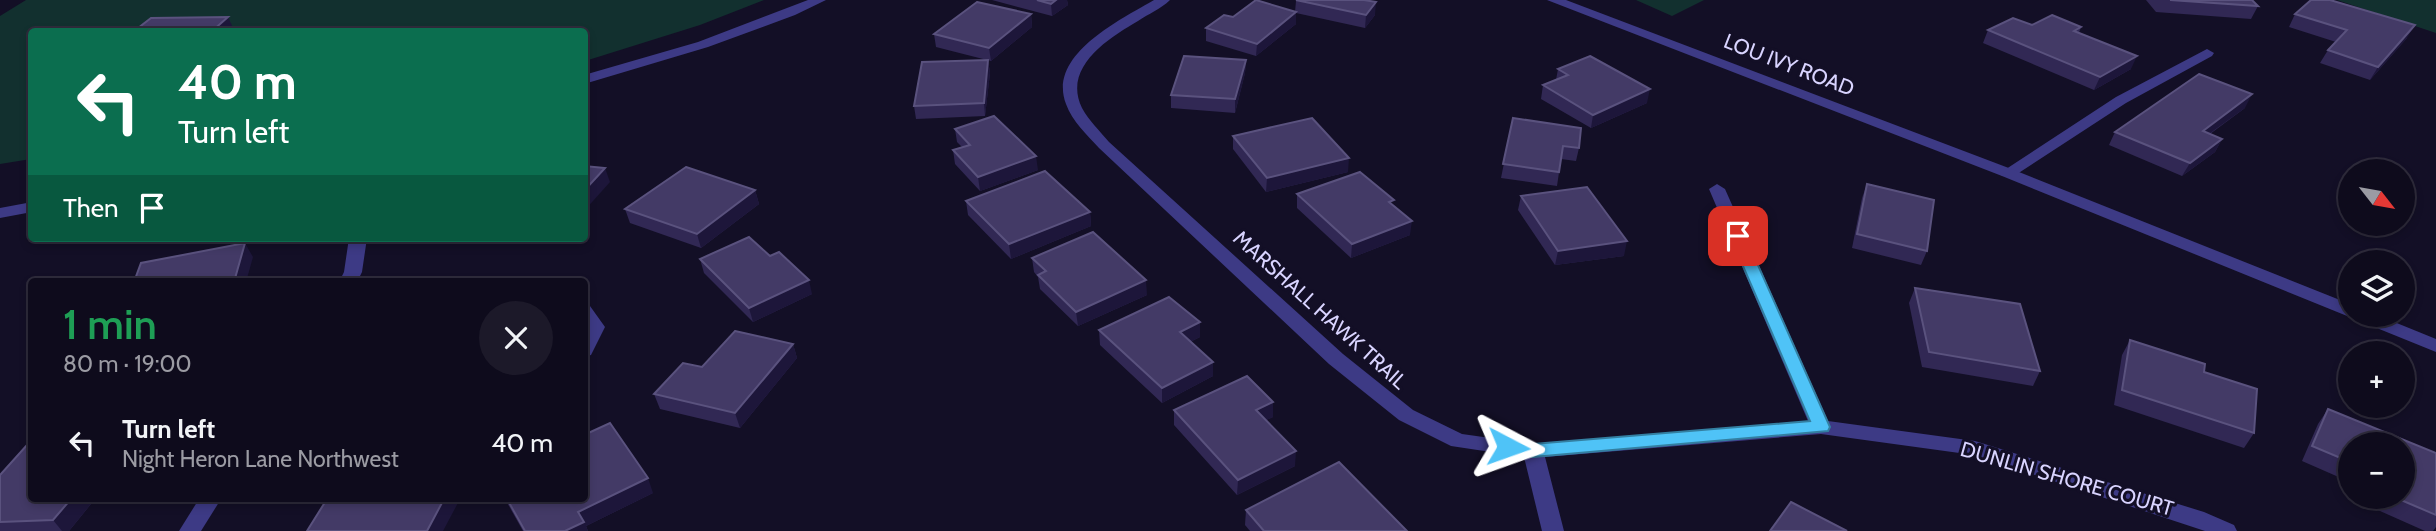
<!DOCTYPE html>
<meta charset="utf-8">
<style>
:root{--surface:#0e0b1c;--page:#1c1929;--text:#f1f3f6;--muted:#9b9ba3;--line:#2e2b3b}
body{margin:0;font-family:Cabin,sans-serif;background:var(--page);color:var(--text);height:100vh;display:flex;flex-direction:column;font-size:26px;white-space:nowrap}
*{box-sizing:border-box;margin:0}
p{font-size:23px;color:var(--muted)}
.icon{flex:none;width:38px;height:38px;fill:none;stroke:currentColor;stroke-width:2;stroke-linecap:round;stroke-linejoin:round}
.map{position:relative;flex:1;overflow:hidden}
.drawer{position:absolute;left:28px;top:278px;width:560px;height:224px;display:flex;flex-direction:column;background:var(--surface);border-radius:7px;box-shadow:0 4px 10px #0003,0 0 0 2px var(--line)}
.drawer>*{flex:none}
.hud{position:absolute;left:28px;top:28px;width:560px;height:214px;border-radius:7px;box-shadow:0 4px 10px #0003,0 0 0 2px var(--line);background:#0b6e4f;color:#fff;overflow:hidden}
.needle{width:46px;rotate:121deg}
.fabs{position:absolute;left:2338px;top:159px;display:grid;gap:14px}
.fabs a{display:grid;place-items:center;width:77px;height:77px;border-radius:50%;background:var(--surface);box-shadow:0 4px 10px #0003,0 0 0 2px var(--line);font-size:35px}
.pin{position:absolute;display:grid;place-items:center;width:60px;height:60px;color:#fff;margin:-30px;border-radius:14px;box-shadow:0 4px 10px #0006}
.me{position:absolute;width:77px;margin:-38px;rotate:94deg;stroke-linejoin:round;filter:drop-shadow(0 0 5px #0008)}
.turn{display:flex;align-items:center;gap:24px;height:147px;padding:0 35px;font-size:32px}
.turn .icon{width:91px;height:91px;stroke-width:2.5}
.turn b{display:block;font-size:49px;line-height:60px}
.then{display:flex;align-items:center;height:66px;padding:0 35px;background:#0003;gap:14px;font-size:26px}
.round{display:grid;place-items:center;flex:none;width:74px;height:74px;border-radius:37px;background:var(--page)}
.head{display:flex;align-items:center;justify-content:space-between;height:119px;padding:0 35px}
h1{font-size:42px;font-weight:600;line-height:52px;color:#1e9e55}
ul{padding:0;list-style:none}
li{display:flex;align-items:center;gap:21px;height:91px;padding:0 35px}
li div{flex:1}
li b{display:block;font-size:26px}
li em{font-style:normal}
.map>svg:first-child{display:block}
.green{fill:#12302f}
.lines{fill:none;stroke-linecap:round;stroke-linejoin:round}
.minor{fill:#3d3a85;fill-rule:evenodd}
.tertiary{fill:#3d3a85;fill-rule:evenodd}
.wall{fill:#312854}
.shaded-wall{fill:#1d163a}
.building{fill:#433a66;stroke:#5a527e;stroke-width:2}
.route{fill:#4fc3f7;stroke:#337fa1;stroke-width:2}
.labels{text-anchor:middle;stroke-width:6;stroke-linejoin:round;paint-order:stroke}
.street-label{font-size:21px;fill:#d9d4ff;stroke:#130f26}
</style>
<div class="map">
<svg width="2436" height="531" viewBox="0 0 2436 531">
<rect width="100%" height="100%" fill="#130f26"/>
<g class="green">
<path d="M26,0H764L700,25L585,61L584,32H32L31,159L0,164V16Z"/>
<path d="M1636,0H1704L1672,16Z"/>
<path d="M2337,0H2436V33Z"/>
</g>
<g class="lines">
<g class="minor">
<path d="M1154,0H1170C1161,9 1148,14 1138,21C1109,38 1062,67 1082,108C1089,121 1100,131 1109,142L1343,354L1413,410L1462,434L1533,444L1808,421L1709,189L1717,184L1725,189L1828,421L1975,441L2204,512L2234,525L2237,531H2205L1974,455L1821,434L1545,457L1564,531H1542L1524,457L1451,446L1399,420L1329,364L1099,148C1087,135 1072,121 1066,104C1047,55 1120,20 1154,0Z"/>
<path d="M2207,49L2214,53L2212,56L2126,103L2014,176H2002L2000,173L2116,97Z"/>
<path d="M349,238H367L362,272L357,282H339L344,272Z"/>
<path d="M584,304L590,306L605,327L591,355L584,357L587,327Z"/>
<path d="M199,499H221L201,531H179Z"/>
</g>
<g class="tertiary">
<path d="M808,0H826L795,15L708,47L584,84V75L698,42Z"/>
<path d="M1547,0H1566L2014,170L2350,304V315H2377L2436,339V352L2002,176Z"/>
<path d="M32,202V212L0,218V208Z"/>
</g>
</g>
<g class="wall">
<path d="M992,0H1067L1068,5L1052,16Z"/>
<path d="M2146,0H2252L2258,6L2251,19L2156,12Z"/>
<path d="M1296,1H1371L1375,15L1365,28L1296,13V24L1256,56L1206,41V28L1233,17L1295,12Z"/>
<path d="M1031,14L1032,27L991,61L988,60L990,73L985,116L916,119L914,106L987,60L936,47L934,34Z"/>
<path d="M2295,14L2407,38L2370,80L2320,63L2328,50L2336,42L2289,27Z"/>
<path d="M2032,25L2081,27L2079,33L2131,69L2094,90L1983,43L1988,30Z"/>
<path d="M1246,60L1245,73L1235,113L1171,108V95Z"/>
<path d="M1558,69L1647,103L1591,128L1541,99L1543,85L1556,80Z"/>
<path d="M2245,108L2210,134L2222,139L2215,152L2182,176L2109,145L2115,132Z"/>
<path d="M1513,118L1579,148L1576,161L1561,159L1557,186L1501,178Z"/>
<path d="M955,129L1038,170L980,191L955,164L953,150L962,147L957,142Z"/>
<path d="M1233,136L1348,172L1266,192L1233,149Z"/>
<path d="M1867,184L1927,251L1921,265L1852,248L1862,198Z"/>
<path d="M755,190L759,204L701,248L630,223L625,209Z"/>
<path d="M1297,194L1393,205L1410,235L1351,258L1297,208Z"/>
<path d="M1521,196L1624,256L1555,265L1518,210Z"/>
<path d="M966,201L1090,212L1091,226L1011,259L968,215Z"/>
<path d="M1032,258L1147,295L1078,326L1040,289L1038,277L1034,272Z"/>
<path d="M700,259L812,294L753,322L704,273Z"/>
<path d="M1915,288L2040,371L2033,386L1922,367L1909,303Z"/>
<path d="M1099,330L1200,337L1190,342L1213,376L1162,403L1100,345Z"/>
<path d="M2130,340L2254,433L2244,448L2114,405L2122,355Z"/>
<path d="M793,344L797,358L740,428L660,409L654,394L702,367Z"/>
<path d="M2328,409L2436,453V527L2433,531H2425L2362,503L2364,497H2403L2350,444V482L2302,461L2318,424Z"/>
<path d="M1174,410L1273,417L1266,420L1295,466L1237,495L1174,425Z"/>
<path d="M0,475L95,499L69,531H0Z"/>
<path d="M653,493L586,526L588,531H523L505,499H584Z"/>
<path d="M1246,510L1407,531H1250L1245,525Z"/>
</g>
<g class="shaded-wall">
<path d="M1056,0H1067L1068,5L1052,16L1051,4Z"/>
<path d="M1376,2L1375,15L1365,28L1366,15Z"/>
<path d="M1296,12V24L1256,56L1257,44Z"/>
<path d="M1031,14L1032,27L991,61L989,48Z"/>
<path d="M228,17L234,30L232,32H211Z"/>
<path d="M2415,25L2407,38L2370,80L2378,67Z"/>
<path d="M2137,56L2131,69L2094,90L2100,77Z"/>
<path d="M988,60L990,73L985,116L984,103Z"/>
<path d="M1246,60L1245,73L1235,113V99Z"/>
<path d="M1650,89L1647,103L1591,128L1593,115Z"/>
<path d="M2252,94L2245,108L2195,144L2203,131Z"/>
<path d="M2222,139L2215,152L2182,176L2190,163Z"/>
<path d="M1036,156L1038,170L980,191L978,177Z"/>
<path d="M1349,158L1348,172L1266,192L1267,178Z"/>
<path d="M605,168L610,182L584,211V191Z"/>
<path d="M755,190L759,204L701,248L697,234Z"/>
<path d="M1090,212L1091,226L1011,259L1009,244Z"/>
<path d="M1412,221L1410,235L1351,258L1352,244Z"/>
<path d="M1627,241L1624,256L1555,265L1558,251Z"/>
<path d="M245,243L253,257L246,282H234Z"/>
<path d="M809,280L812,294L753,322L749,308Z"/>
<path d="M1146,280L1147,295L1078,326L1076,312Z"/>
<path d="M1200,322V337L1180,347V332Z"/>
<path d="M793,344L797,358L740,428L735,413Z"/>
<path d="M1213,362V376L1162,403V388Z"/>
<path d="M1273,402V417L1256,425V410Z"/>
<path d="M1296,451L1295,466L1237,495L1238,480Z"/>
<path d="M648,478L653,493L586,526L588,531H565L578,512Z"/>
<path d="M71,499H95L69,531H62L53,520Z"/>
<path d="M444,499H460L443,531H427Z"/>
</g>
<g class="building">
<path d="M1037,0H1056L1051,4Z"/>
<path d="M1256,0L1296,12L1257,44L1206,28L1224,15L1233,17Z"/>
<path d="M1296,0H1364L1376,2L1366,15Z"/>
<path d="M2170,0H2252L2258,6Z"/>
<path d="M2311,0H2330L2415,25L2378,67L2328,50L2347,30L2295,14Z"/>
<path d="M977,2L1031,14L989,48L934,34Z"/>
<path d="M2052,15L2081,27L2074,31L2137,56L2100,77L1988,30L2013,18L2032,25Z"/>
<path d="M228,17L211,32H133L151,18Z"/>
<path d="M1184,56L1246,60L1235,99L1171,95Z"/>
<path d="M1590,56L1650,89L1593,115L1543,85L1568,75L1558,69Z"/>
<path d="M988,60L984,103L914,106L922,62Z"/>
<path d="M2199,74L2252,94L2203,131L2222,139L2190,163L2115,132Z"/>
<path d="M994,116L1036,156L978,177L953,150L970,145L955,129Z"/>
<path d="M1312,118L1349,158L1267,178L1233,136Z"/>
<path d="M1513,118L1581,128L1579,148L1563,146L1559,172L1503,164Z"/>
<path d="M584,166L605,168L584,191Z"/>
<path d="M686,167L755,190L697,234L625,209Z"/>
<path d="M1045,171L1090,212L1009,244L966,201Z"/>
<path d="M1360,172L1394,200L1389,202L1412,221L1352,244L1297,194Z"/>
<path d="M1867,184L1934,200L1927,251L1857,234Z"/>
<path d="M1587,187L1627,241L1558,251L1521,196Z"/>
<path d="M1093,232L1146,280L1076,312L1038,275L1046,271L1032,258Z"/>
<path d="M749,237L770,256L779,252L809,280L749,308L700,259Z"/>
<path d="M245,243L234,282H134L141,263Z"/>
<path d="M1915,288L2020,304L2040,371L1929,352Z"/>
<path d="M1169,297L1200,322L1180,332L1213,362L1162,388L1099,330Z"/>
<path d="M735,331L793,344L735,413L654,394L683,363L702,367Z"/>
<path d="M2130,340L2205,364L2204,372L2257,389L2254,433L2122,390Z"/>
<path d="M1247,376L1273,402L1256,410L1296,451L1238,480L1174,410Z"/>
<path d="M2328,409L2436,453V515L2394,497H2403V444H2350V462L2312,446Z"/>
<path d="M610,423L648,478L578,512L584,522L565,531H525L507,499H584V435Z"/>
<path d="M27,445H32V499H71L53,520L0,522V475Z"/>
<path d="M1339,462L1407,531H1264L1246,510Z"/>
<path d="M327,499H444L427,531H307Z"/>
<path d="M1791,502L1847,531H1770Z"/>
</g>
<path class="route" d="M1738,232L1745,236L1830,427L1828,431L1533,457L1502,452L1499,447L1502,443L1508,441L1533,444L1810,421L1730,236Z"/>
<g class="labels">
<g class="street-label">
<text transform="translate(1789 65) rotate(21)" y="7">LOU IVY ROAD</text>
<text transform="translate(1320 310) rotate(42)" y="7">MARSHALL HAWK TRAIL</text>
<text transform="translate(2067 479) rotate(16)" y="7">DUNLIN SHORE COURT</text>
</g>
</g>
</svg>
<div class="fabs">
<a><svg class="needle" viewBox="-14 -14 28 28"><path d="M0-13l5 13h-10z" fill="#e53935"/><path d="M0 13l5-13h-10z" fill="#9b9ba3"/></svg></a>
<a><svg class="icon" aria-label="layers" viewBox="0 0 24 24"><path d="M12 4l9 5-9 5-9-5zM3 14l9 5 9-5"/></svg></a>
<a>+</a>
<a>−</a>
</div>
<div class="pin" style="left:1738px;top:236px;background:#d93025"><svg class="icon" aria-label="arrive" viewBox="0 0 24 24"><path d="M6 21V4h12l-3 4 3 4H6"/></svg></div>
<svg class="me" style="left:1508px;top:447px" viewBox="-20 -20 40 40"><path d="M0-17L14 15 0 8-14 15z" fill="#4fc3f7" stroke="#fff" stroke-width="4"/></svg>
<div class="hud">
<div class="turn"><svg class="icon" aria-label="left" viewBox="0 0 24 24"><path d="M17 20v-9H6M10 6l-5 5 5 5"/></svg><div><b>40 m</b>Turn left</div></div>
<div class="then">Then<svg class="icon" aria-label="arrive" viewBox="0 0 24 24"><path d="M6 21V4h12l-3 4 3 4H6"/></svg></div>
</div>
<section class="drawer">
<div class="head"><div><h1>1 min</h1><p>80 m · 19:00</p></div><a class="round"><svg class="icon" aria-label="close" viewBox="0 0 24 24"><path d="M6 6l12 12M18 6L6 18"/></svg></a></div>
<ul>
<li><svg class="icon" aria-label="left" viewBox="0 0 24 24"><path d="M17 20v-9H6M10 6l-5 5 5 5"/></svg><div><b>Turn left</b><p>Night Heron Lane Northwest</p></div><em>40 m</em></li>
</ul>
</section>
</div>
